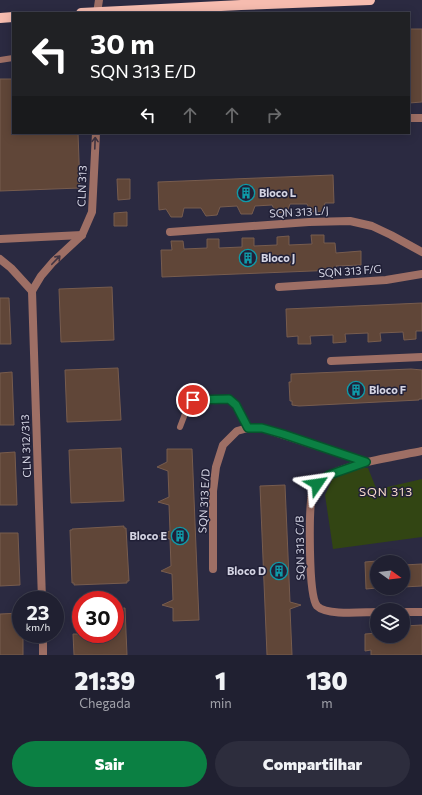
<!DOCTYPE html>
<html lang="pt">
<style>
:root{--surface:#202031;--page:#2d2d3d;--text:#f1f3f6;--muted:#a2a3ab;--line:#3d3e4d;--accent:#0b8043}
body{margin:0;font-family:Commissioner,sans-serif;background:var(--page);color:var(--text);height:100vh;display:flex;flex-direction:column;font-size:15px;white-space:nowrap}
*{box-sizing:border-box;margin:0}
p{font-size:13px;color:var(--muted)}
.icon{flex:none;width:22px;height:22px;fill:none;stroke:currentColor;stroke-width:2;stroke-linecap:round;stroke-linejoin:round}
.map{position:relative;height:655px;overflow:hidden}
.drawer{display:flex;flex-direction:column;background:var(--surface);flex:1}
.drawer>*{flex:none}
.top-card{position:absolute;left:12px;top:12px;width:398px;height:122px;border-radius:0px;box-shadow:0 2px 10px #0003,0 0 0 1px var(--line);background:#202124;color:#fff;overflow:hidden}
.needle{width:26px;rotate:105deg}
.buttons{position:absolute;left:370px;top:555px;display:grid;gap:8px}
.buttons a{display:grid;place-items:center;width:40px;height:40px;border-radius:50%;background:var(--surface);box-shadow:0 2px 10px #0003,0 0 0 1px var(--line);font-size:20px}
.speed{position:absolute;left:12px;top:591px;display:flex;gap:8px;font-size:20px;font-weight:700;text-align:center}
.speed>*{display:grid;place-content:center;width:52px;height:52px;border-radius:50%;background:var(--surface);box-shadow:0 2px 10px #0003,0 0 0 1px var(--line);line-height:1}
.speed small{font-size:10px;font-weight:400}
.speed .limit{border:6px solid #d22;background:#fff;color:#111}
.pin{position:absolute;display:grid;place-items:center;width:34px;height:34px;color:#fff;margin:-17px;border:2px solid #fff;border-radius:50%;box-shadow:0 1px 4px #0007}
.me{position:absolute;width:44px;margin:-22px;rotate:58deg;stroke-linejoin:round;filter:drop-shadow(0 0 3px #0008)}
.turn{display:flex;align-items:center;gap:14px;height:84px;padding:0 12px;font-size:18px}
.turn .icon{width:52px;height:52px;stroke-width:2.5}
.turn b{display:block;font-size:28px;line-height:34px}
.lanes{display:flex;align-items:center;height:38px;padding:0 12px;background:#0003;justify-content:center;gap:20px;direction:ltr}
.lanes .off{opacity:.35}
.eta{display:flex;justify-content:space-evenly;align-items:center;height:68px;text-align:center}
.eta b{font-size:24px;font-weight:800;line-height:28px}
.button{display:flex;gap:8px;margin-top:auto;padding:8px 12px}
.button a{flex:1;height:46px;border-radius:24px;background:var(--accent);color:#fff;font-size:16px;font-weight:800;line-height:46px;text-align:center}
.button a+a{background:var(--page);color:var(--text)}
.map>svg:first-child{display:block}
.green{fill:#324513}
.building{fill:#604638;stroke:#775c4e}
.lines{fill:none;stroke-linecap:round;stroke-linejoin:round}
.service{stroke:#9e6f65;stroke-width:6}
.minor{stroke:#9e6f65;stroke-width:8}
.tertiary{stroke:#9e6f65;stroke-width:8}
.primary{stroke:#f6bcaf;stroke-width:10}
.oneway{stroke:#403442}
.route-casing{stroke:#07532c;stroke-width:10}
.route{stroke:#0b8043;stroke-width:7}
.labels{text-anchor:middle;stroke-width:3;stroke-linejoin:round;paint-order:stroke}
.street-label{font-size:11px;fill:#d4d4e3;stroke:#212037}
.poi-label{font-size:11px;font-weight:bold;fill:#d4d4e3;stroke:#212037;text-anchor:start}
.neighbourhood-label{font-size:12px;letter-spacing:1px;fill:#f9dccb;stroke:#212037}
</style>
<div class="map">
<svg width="422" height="655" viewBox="0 0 422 655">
<rect width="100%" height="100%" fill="#2b2a41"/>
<path class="green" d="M355,468H368L376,488L379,489L422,479V537L333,549L325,495L332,480L340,473Z"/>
<g class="building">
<path d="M409,29H422V102L409,103Z"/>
<path d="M0,79H13V133H78L80,188L0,191Z"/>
<path d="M333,175L334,203H325L323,211L311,212L307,204H290L287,212L276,213L272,205L255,206L252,214H241L237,206L220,207L217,215L206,216L201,208H184L182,217H171L166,209L159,210L158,182Z"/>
<path d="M117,179H130V199L118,200Z"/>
<path d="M127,212V226H114V213Z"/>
<path d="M311,235H324V243H335L336,253L361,251V265L336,266L337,270L162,277L161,250H172L171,241H183L184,249L207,248V239H219V248L242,247V238H254V246L277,245V237L289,236V245L312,244Z"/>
<path d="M112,287L114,340L61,342L59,289Z"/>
<path d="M0,298H9L11,344H0Z"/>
<path d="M422,303V331H416V339L404,340L403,332L380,333L381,341L368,342V333L345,334L346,342L333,343V335L310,336L311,344H298V336L287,337L286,309Z"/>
<path d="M118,368L121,420L67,422L65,370Z"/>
<path d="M411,369L422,370V399H419V400L299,406L292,405V401H290L289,382H291V374Z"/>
<path d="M12,372L14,425H0V373Z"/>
<path d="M121,448L124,501L71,503L69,450Z"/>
<path d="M167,449H192L199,620L173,621V608L162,605L173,600L172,574L161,571L171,566L170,539L158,536L170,531L169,505L158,502L169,497L168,471L157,467L167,462Z"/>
<path d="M15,452L17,505H0V453Z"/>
<path d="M285,485L290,602L301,605L290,609L292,655H267L260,486Z"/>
<path d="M124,526V528H126L129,581H127V583L74,585V583H72L70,530H72V529Z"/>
<path d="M0,533H18L20,585L0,586Z"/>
<path d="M377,561V588L366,589L365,562Z"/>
<path d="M422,564V586L403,587V565Z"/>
<path d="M125,608L127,655H74L73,634H115V609Z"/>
<path d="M21,613V634H23V655H0V614Z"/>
<path d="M422,625V655H371V650L365,651V634L377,633V636H403L404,626Z"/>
</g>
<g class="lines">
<g class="service">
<path d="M0,60L13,58"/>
<path d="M180,427L188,406L193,400L229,399L236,405L248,428"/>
</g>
<g class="minor">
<path d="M170,232L309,222L350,221L372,226L391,235L422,252"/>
<path d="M279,287L386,280L422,274"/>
<path d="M331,361L422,357"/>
<path d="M213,569V491L216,467L223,445L237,431L248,428H262L366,462"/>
<path d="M377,612C363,612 327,616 317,606C308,595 309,510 312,494C313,490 315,485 318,483C338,464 394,457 422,451"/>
<path d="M403,612H422"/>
</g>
<g class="tertiary">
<path d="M97,13L99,0"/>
<path d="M409,118H422"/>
<path d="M0,239L82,235"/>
<path d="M0,259L11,268L32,291"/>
<path d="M32,291L42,600"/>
<path d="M32,291L41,276L53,262L82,235L92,212L96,133"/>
<path d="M43,634V655"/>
</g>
<g class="primary">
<path d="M81,13L241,5L370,0"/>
<path d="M0,18L13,17"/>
</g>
</g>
<defs><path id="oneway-shaft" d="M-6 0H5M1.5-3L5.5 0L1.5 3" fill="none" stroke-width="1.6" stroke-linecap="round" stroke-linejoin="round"/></defs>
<g class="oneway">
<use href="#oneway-shaft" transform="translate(95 143) rotate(-88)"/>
<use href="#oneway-shaft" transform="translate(56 260) rotate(-46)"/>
</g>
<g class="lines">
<defs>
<path id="route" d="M193,400L229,399L236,405L248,428H262L283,434L366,462L329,475L317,484"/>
</defs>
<use href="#route" class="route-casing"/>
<use href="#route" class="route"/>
</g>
<defs>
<symbol id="building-ring" viewBox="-11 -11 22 22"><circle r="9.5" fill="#212037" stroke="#0f9aa8" stroke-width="1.5"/><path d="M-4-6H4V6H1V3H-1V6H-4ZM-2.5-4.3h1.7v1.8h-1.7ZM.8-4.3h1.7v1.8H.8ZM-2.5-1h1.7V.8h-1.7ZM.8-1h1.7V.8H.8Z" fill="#0f9aa8"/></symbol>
</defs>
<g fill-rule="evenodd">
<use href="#building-ring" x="236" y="183" width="20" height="20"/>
<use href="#building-ring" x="238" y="248" width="20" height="20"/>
<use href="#building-ring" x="346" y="380" width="20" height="20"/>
<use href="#building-ring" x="170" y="526" width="20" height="20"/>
<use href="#building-ring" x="269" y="561" width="20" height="20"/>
</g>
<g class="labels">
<g class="street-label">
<text transform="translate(82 186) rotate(-88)" y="4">CLN 313</text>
<text transform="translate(299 212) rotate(-3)" y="4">SQN 313 L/J</text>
<text transform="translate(350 271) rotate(-4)" y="4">SQN 313 F/G</text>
<text transform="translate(26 446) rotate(-92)" y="4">CLN 312/313</text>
<text transform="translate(204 501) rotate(-87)" y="4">SQN 313 E/D</text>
<text transform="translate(300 548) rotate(-91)" y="4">SQN 313 C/B</text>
</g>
<g class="poi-label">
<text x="259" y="197">Bloco L</text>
<text x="261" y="262">Bloco J</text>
<text x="369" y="394">Bloco F</text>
<text x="167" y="540" text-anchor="end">Bloco E</text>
<text x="266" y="575" text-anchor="end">Bloco D</text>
</g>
<g class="neighbourhood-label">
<text x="386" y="496">SQN 313</text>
</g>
</g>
</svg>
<div class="buttons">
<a><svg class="needle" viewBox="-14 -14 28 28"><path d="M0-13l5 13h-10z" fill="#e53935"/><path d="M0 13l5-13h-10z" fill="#a2a3ab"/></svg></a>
<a><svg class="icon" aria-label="layers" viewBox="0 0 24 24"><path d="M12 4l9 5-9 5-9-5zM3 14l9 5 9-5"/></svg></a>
</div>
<div class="speed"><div>23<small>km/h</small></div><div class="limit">30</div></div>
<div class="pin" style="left:193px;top:400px;background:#d93025"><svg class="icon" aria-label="arrive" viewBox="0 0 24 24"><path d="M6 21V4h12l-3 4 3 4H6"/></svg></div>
<svg class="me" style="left:317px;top:484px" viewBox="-20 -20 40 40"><path d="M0-17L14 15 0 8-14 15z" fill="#0b8043" stroke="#fff" stroke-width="4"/></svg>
<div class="top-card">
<div class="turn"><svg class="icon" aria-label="left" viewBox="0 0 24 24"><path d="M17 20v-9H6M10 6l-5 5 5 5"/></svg><div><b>30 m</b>SQN 313 E/D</div></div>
<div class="lanes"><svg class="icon" aria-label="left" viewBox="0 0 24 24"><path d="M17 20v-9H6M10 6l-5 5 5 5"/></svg><svg class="icon off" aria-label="ahead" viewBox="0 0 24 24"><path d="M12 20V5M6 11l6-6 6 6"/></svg><svg class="icon off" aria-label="ahead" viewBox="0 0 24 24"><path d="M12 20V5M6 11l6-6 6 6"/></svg><svg class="icon off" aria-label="right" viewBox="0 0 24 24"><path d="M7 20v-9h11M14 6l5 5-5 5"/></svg></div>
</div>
</div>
<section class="drawer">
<div class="eta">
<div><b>21:39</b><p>Chegada</p></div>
<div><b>1</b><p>min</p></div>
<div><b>130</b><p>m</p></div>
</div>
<div class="button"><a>Sair</a><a>Compartilhar</a></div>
</section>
